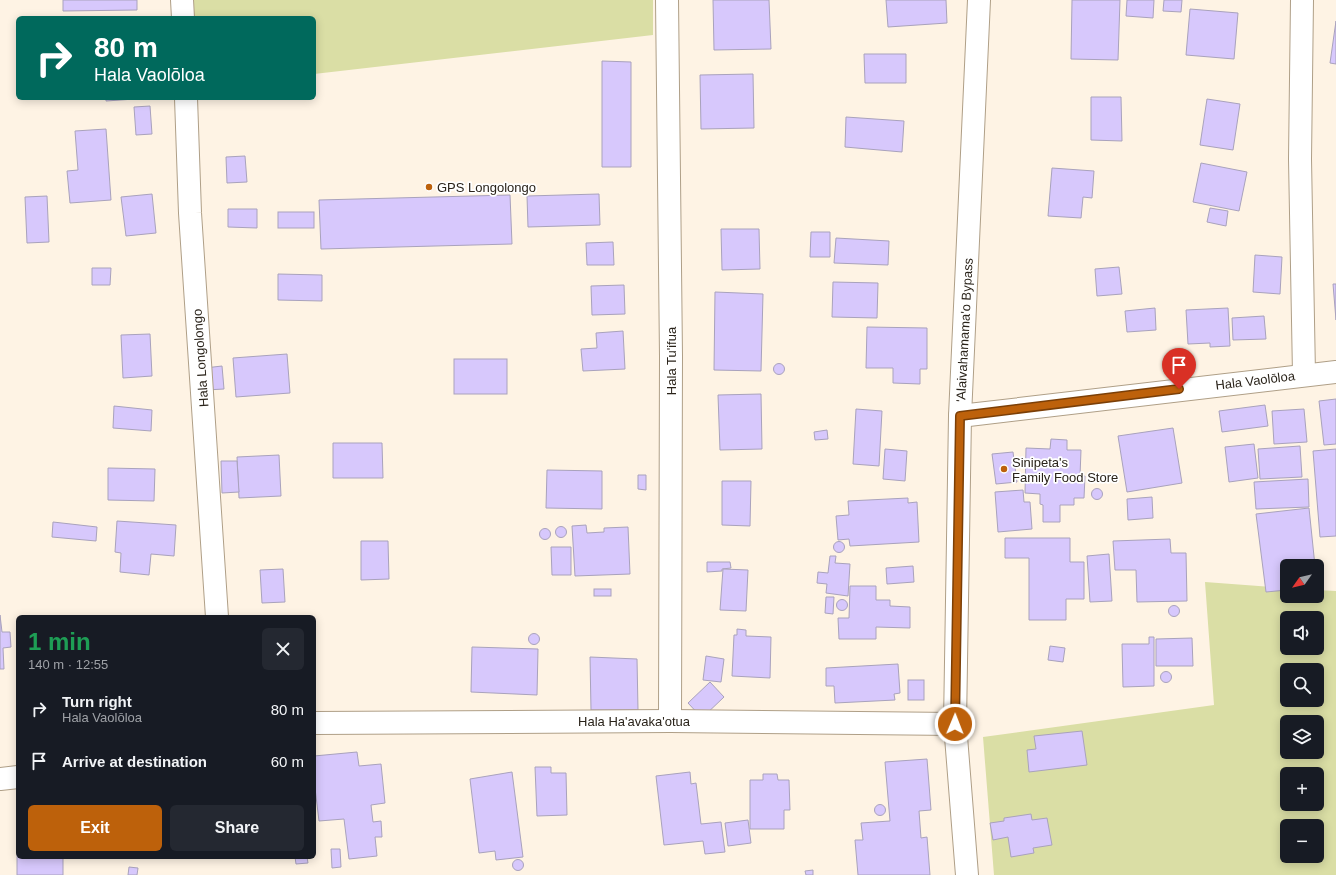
<!DOCTYPE html>
<meta charset="utf-8">
<style>
:root{--surface:#171b24;--page:#242831;--text:#f1f3f6;--muted:#9ea1a6;--accent:#bd610b}
body{margin:0;font-family:Helvetica,sans-serif;background:var(--page);color:var(--text);height:100vh;display:flex;flex-direction:column;font-size:15px;white-space:nowrap}
*{box-sizing:border-box;margin:0}
p{font-size:13px;color:var(--muted)}
.icon{flex:none;width:22px;height:22px;fill:none;stroke:currentColor;stroke-width:2;stroke-linecap:round;stroke-linejoin:round}
.map{position:relative;flex:1;overflow:hidden}
.sheet{position:absolute;left:16px;top:615px;width:300px;height:244px;display:flex;flex-direction:column;background:var(--surface);border-radius:6px;box-shadow:0 2px 10px #0003}
.sheet>*{flex:none}
.hud{position:absolute;left:16px;top:16px;width:300px;height:84px;border-radius:6px;box-shadow:0 2px 10px #0003;background:#00695c;color:#fff;overflow:hidden}
.needle{width:26px;rotate:236deg}
.buttons{position:absolute;left:1280px;top:559px;display:grid;gap:8px}
.buttons a{display:grid;place-items:center;width:44px;height:44px;border-radius:6px;background:var(--surface);box-shadow:0 2px 10px #0003;font-size:20px}
.pin{position:absolute;display:grid;place-items:center;width:34px;height:34px;color:#fff;margin:-41px -17px;border-radius:50% 50% 50% 0;rotate:-45deg;box-shadow:0 0 4px #0007}
.pin .icon{rotate:45deg}
.me{position:absolute;width:44px;margin:-22px;rotate:1deg;stroke-linejoin:round;filter:drop-shadow(0 0 3px #0008)}
.turn{display:flex;align-items:center;gap:14px;height:84px;padding:0 12px;font-size:18px}
.turn .icon{width:52px;height:52px;stroke-width:2.5}
.turn b{display:block;font-size:28px;line-height:34px}
.round{display:grid;place-items:center;flex:none;width:42px;height:42px;border-radius:6px;background:var(--page)}
.head{display:flex;align-items:center;justify-content:space-between;height:68px;padding:0 12px}
h1{font-size:24px;font-weight:800;line-height:30px;color:#1e9e55}
.button{display:flex;gap:8px;margin-top:auto;padding:8px 12px}
.button a{flex:1;height:46px;border-radius:6px;background:var(--accent);color:#fff;font-size:16px;font-weight:800;line-height:46px;text-align:center}
.button a+a{background:var(--page);color:var(--text)}
ul{padding:0;list-style:none}
li{display:flex;align-items:center;gap:12px;height:52px;padding:0 12px}
li div{flex:1}
li b{display:block;font-size:15px}
li em{font-style:normal}
.map>svg:first-child{display:block}
.green{fill:#dadea5;fill-rule:evenodd}
.building{fill:#d7c8fc;stroke:#a9a2bc}
.lines{fill:none;stroke-linecap:round;stroke-linejoin:round}
.minor-casing{stroke:#af9f87;stroke-width:24}
.major-casing{stroke:#af9f87;stroke-width:24}
.minor{stroke:#fff;stroke-width:22}
.major{stroke:#fff;stroke-width:22}
.route-casing{stroke:#7b3f07;stroke-width:10}
.route{stroke:#bd610b;stroke-width:7}
.poi-dot{fill:#bd610b;stroke:#fff;stroke-width:1.5}
.labels{text-anchor:middle;stroke-width:3.5;stroke-linejoin:round;paint-order:stroke}
.poi-label{font-size:13px;fill:#2a231a;stroke:#fff;text-anchor:start}
.street-label{font-size:13px;fill:#2a231a;stroke:#fff}
</style>
<div class="map">
<svg width="1336" height="875" viewBox="0 0 1336 875">
<rect width="100%" height="100%" fill="#fef3e4"/>
<g class="green">
<path d="M193,0H653V35L314,74V18H194Z"/>
<path d="M1205,582L1287,588V596H1317V590L1336,591V875H994L983,737L1214,705ZM1287,618H1317V648H1287ZM1287,670H1317V700H1287ZM1287,722H1317V752H1287ZM1287,774H1317V804H1287ZM1287,826H1317V856H1287Z"/>
</g>
<g class="building">
<path d="M63,0H137V10L63,11Z"/>
<path d="M713,0H769L771,49L714,50Z"/>
<path d="M886,0H946L947,23L888,27Z"/>
<path d="M1072,0H1120L1118,60L1071,59Z"/>
<path d="M1127,0H1154L1153,18L1126,16Z"/>
<path d="M1164,0H1182L1181,12L1163,11Z"/>
<path d="M1190,9L1238,13L1234,59L1186,55Z"/>
<path d="M1336,21V64L1330,63Z"/>
<path d="M864,54H906V83H865Z"/>
<path d="M602,61L631,62V167H602Z"/>
<path d="M753,74L754,128L701,129L700,75Z"/>
<path d="M1091,97H1121L1122,141L1091,140Z"/>
<path d="M106,98H149L106,101Z"/>
<path d="M1207,99L1240,104L1233,150L1200,145Z"/>
<path d="M150,106L152,134L136,135L134,107Z"/>
<path d="M846,117L904,121L902,152L845,147Z"/>
<path d="M106,129L111,200L70,203L67,171L78,170L75,131Z"/>
<path d="M245,156L247,182L227,183L226,157Z"/>
<path d="M1201,163L1247,172L1239,211L1193,202Z"/>
<path d="M1052,168L1094,171L1092,198L1083,197L1081,218L1048,216Z"/>
<path d="M152,194L156,233L126,236L121,197Z"/>
<path d="M599,194L600,225L528,227L527,196Z"/>
<path d="M510,195L512,244L321,249L319,200Z"/>
<path d="M47,196L49,242L27,243L25,197Z"/>
<path d="M1210,208L1228,211L1226,226L1207,222Z"/>
<path d="M228,209H257V228L228,227Z"/>
<rect x="278" y="212" width="36" height="16"/>
<path d="M721,229H759L760,269L722,270Z"/>
<path d="M811,232H830V257H810Z"/>
<path d="M836,238L889,241L888,265L834,263Z"/>
<path d="M613,242L614,265H587L586,243Z"/>
<path d="M1255,255L1282,257L1280,294L1253,292Z"/>
<path d="M1119,267L1122,294L1097,296L1095,269Z"/>
<path d="M92,268H111L110,285H92Z"/>
<path d="M278,274L322,275V301L278,300Z"/>
<path d="M833,282L878,283L877,318L832,317Z"/>
<path d="M1333,284H1336V320Z"/>
<path d="M624,285L625,314L592,315L591,286Z"/>
<path d="M715,292L763,294L761,371L714,370Z"/>
<path d="M1155,308L1156,330L1127,332L1125,311Z"/>
<path d="M1228,308L1230,346L1210,347V343L1188,344L1186,310Z"/>
<path d="M1264,316L1266,339L1233,340L1232,318Z"/>
<path d="M867,327L927,328V369H920V384L893,383V368H866Z"/>
<path d="M623,331L625,369L583,371L581,349L597,348L596,333Z"/>
<path d="M150,334L152,376L123,378L121,335Z"/>
<path d="M287,354L290,393L236,397L233,358Z"/>
<rect x="454" y="359" width="53" height="35"/>
<circle cx="779" cy="369" r="5.5"/>
<path d="M222,366L224,389L206,390L205,368Z"/>
<path d="M761,394L762,449L720,450L718,395Z"/>
<path d="M1336,399V444L1324,445L1319,401Z"/>
<path d="M1265,405L1268,426L1222,432L1219,411Z"/>
<path d="M114,406L152,410L151,431L113,428Z"/>
<path d="M856,409L882,411L879,466L853,464Z"/>
<path d="M1304,409L1307,442L1274,444L1272,411Z"/>
<path d="M1173,428L1182,483L1127,492L1118,436Z"/>
<path d="M827,430L828,439L815,440L814,432Z"/>
<path d="M1051,439L1067,440V450H1081L1080,476H1085L1084,498H1074V505H1060V522H1043V505L1040,504V494L1025,493L1026,448L1050,449Z"/>
<path d="M333,443H382L383,478H333Z"/>
<path d="M1254,444L1258,478L1229,482L1225,447Z"/>
<path d="M1300,446L1302,477L1260,479L1258,449Z"/>
<path d="M885,449L907,451L905,481L883,479Z"/>
<path d="M1336,449V536L1320,537L1313,451Z"/>
<path d="M1013,452L1017,482L996,484L992,454Z"/>
<path d="M279,455L281,496L239,498L237,457Z"/>
<path d="M221,461H237L239,492L222,493Z"/>
<path d="M108,468L155,469L154,501L108,500Z"/>
<path d="M547,470L602,471V509L546,508Z"/>
<path d="M638,475H646V490L638,489Z"/>
<path d="M1308,479L1309,507L1256,509L1254,482Z"/>
<path d="M722,481H751L750,526L722,525Z"/>
<circle cx="1097" cy="494" r="5.5"/>
<path d="M1023,490L1024,502H1030L1032,529L998,532L995,492Z"/>
<path d="M1152,497L1153,518L1128,520L1127,499Z"/>
<path d="M908,498V503L917,502L919,542L850,546L849,539L838,540L836,516L849,515L848,501Z"/>
<path d="M1309,508L1315,566H1287V590L1266,592L1256,514Z"/>
<path d="M117,521L176,525L174,556L151,554L149,575L120,572L121,553L115,552Z"/>
<path d="M53,522L97,527L96,541L52,537Z"/>
<path d="M586,525L587,533L604,532V528L628,527L630,574L575,576L572,526Z"/>
<circle cx="561" cy="532" r="5.5"/>
<circle cx="545" cy="534" r="5.5"/>
<path d="M1005,538H1070V562H1084V599H1066V620H1029V558H1005Z"/>
<path d="M1170,539L1171,553H1186L1187,601L1137,602L1136,570H1115L1113,541Z"/>
<path d="M361,541H388L389,579L361,580Z"/>
<circle cx="839" cy="547" r="5.5"/>
<path d="M551,547H571V575H552Z"/>
<path d="M1109,554L1112,601L1090,602L1087,556Z"/>
<path d="M830,556H836L835,563L850,564L848,596L826,593L827,584L817,583L818,572L828,573Z"/>
<path d="M707,562H730L731,568L722,569V571L707,572Z"/>
<path d="M913,566L914,582L887,584L886,568Z"/>
<path d="M283,569L285,602L262,603L260,570Z"/>
<path d="M723,569L748,570L746,611L720,610Z"/>
<path d="M850,586H876V600H890V606L910,607V628L876,627V639H839L838,618H849Z"/>
<rect x="594" y="589" width="17" height="7"/>
<path d="M826,597H834L833,614L825,613Z"/>
<circle cx="842" cy="605" r="5.5"/>
<circle cx="1174" cy="611" r="5.5"/>
<path d="M0,615L2,632H10L11,647L3,648L4,669H0Z"/>
<path d="M737,629L746,630V636L771,637L770,678L732,676L734,635H737Z"/>
<circle cx="534" cy="639" r="5.5"/>
<path d="M1149,637H1154V686L1123,687L1122,644H1149Z"/>
<path d="M1192,638L1193,666H1156V639Z"/>
<path d="M1050,646L1065,648L1063,662L1048,660Z"/>
<path d="M472,647L538,649L537,695L471,692Z"/>
<path d="M706,656L724,659L721,682L703,680Z"/>
<path d="M590,657L637,659L638,710H591Z"/>
<path d="M898,664L900,693L894,694L895,700L835,703L834,686H826V668Z"/>
<circle cx="1166" cy="677" r="5.5"/>
<rect x="908" y="680" width="16" height="20"/>
<path d="M710,682L724,697L702,718L688,703Z"/>
<path d="M1082,731L1087,765L1029,772L1027,750L1036,749L1034,736Z"/>
<path d="M357,752L359,766L381,764L385,803L371,805L373,822L381,821L382,837H375L377,856L349,859L344,819L319,821L314,780V756Z"/>
<path d="M927,759L931,810L919,811L921,838L927,837L930,875H858L855,840H863L861,823L890,821L885,762Z"/>
<path d="M535,767H551V773H566L567,815L537,816Z"/>
<path d="M512,772L523,857L496,860L495,851L479,853L470,779Z"/>
<path d="M690,772L691,784L696,783L701,824L721,822L725,852L705,854L703,841L664,845L656,776Z"/>
<path d="M763,774H777L778,780H789L790,810H784V829H750V780H763Z"/>
<circle cx="880" cy="810" r="5.5"/>
<path d="M1031,814L1032,820L1047,818L1052,845L1033,848L1034,853L1011,857L1008,837L993,840L990,823L1004,821V818Z"/>
<path d="M748,820L751,843L728,846L725,823Z"/>
<path d="M17,843L18,857H63V875H17Z"/>
<path d="M331,849H340L341,867L332,868Z"/>
<path d="M295,857H307L308,863L296,864Z"/>
<circle cx="518" cy="865" r="5.5"/>
<path d="M129,867L138,868L137,875H128Z"/>
<path d="M813,870V875H806L805,871Z"/>
</g>
<g class="lines">
<defs>
<g id="minor">
<path d="M182,0L183,18"/>
<path d="M667,0L671,356L670,721"/>
<path d="M1302,0L1300,159L1304,374"/>
<path d="M186,98L190,213L217,617"/>
<path d="M960,416L1336,372"/>
<path d="M314,723L670,721L955,724"/>
<path d="M0,779L18,777"/>
</g>
<path id="major" d="M967,875L955,724L960,416L979,0"/>
</defs>
<use href="#minor" class="minor-casing"/>
<use href="#major" class="major-casing"/>
<use href="#minor" class="minor"/>
<use href="#major" class="major"/>
</g>
<g class="lines">
<defs>
<path id="route" d="M955,724L960,416L1179,389"/>
</defs>
<use href="#route" class="route-casing"/>
<use href="#route" class="route"/>
</g>
<g class="poi-dot">
<circle cx="429" cy="187" r="4"/>
<circle cx="1004" cy="469" r="4"/>
</g>
<g class="labels">
<g class="poi-label">
<text x="437" y="192">GPS Longolongo</text>
<text x="1012" y="467">Sinipeta's<tspan x="1012" dy="15">Family Food Store</tspan></text>
</g>
<g class="street-label">
<text transform="translate(964 330) rotate(-87)" y="5">'Alaivahamama'o Bypass</text>
<text transform="translate(200 358) rotate(-94)" y="5">Hala Longolongo</text>
<text transform="translate(671 361) rotate(-90)" y="5">Hala Tu'ifua</text>
<text transform="translate(1255 380) rotate(-7)" y="5">Hala Vaolōloa</text>
<text x="634" y="726">Hala Ha'avaka'otua</text>
</g>
</g>
</svg>
<div class="buttons">
<a><svg class="needle" viewBox="-14 -14 28 28"><path d="M0-13l5 13h-10z" fill="#e53935"/><path d="M0 13l5-13h-10z" fill="#9ea1a6"/></svg></a>
<a><svg class="icon" aria-label="sound" viewBox="0 0 24 24"><path d="M4 9h4l5-4v14l-5-4H4zM17 9q2 3 0 6"/></svg></a>
<a><svg class="icon" aria-label="search" viewBox="0 0 24 24"><circle cx="10" cy="10" r="6"/><path d="M15 15l6 6"/></svg></a>
<a><svg class="icon" aria-label="layers" viewBox="0 0 24 24"><path d="M12 4l9 5-9 5-9-5zM3 14l9 5 9-5"/></svg></a>
<a>+</a>
<a>−</a>
</div>
<div class="pin" style="left:1179px;top:389px;background:#d93025"><svg class="icon" aria-label="arrive" viewBox="0 0 24 24"><path d="M6 21V4h12l-3 4 3 4H6"/></svg></div>
<svg class="me" style="left:955px;top:724px" viewBox="-20 -20 40 40"><circle r="17" fill="#bd610b" stroke="#fff" stroke-width="3"/><path d="M0-11L8 9 0 5-8 9z" fill="#fff"/></svg>
<div class="hud">
<div class="turn"><svg class="icon" aria-label="right" viewBox="0 0 24 24"><path d="M7 20v-9h11M14 6l5 5-5 5"/></svg><div><b>80 m</b>Hala Vaolōloa</div></div>
</div>
<section class="sheet">
<div class="head"><div><h1>1 min</h1><p>140 m · 12:55</p></div><a class="round"><svg class="icon" aria-label="close" viewBox="0 0 24 24"><path d="M6 6l12 12M18 6L6 18"/></svg></a></div>
<ul>
<li><svg class="icon" aria-label="right" viewBox="0 0 24 24"><path d="M7 20v-9h11M14 6l5 5-5 5"/></svg><div><b>Turn right</b><p>Hala Vaolōloa</p></div><em>80 m</em></li>
<li><svg class="icon" aria-label="arrive" viewBox="0 0 24 24"><path d="M6 21V4h12l-3 4 3 4H6"/></svg><div><b>Arrive at destination</b></div><em>60 m</em></li>
</ul>
<div class="button"><a>Exit</a><a>Share</a></div>
</section>
</div>
